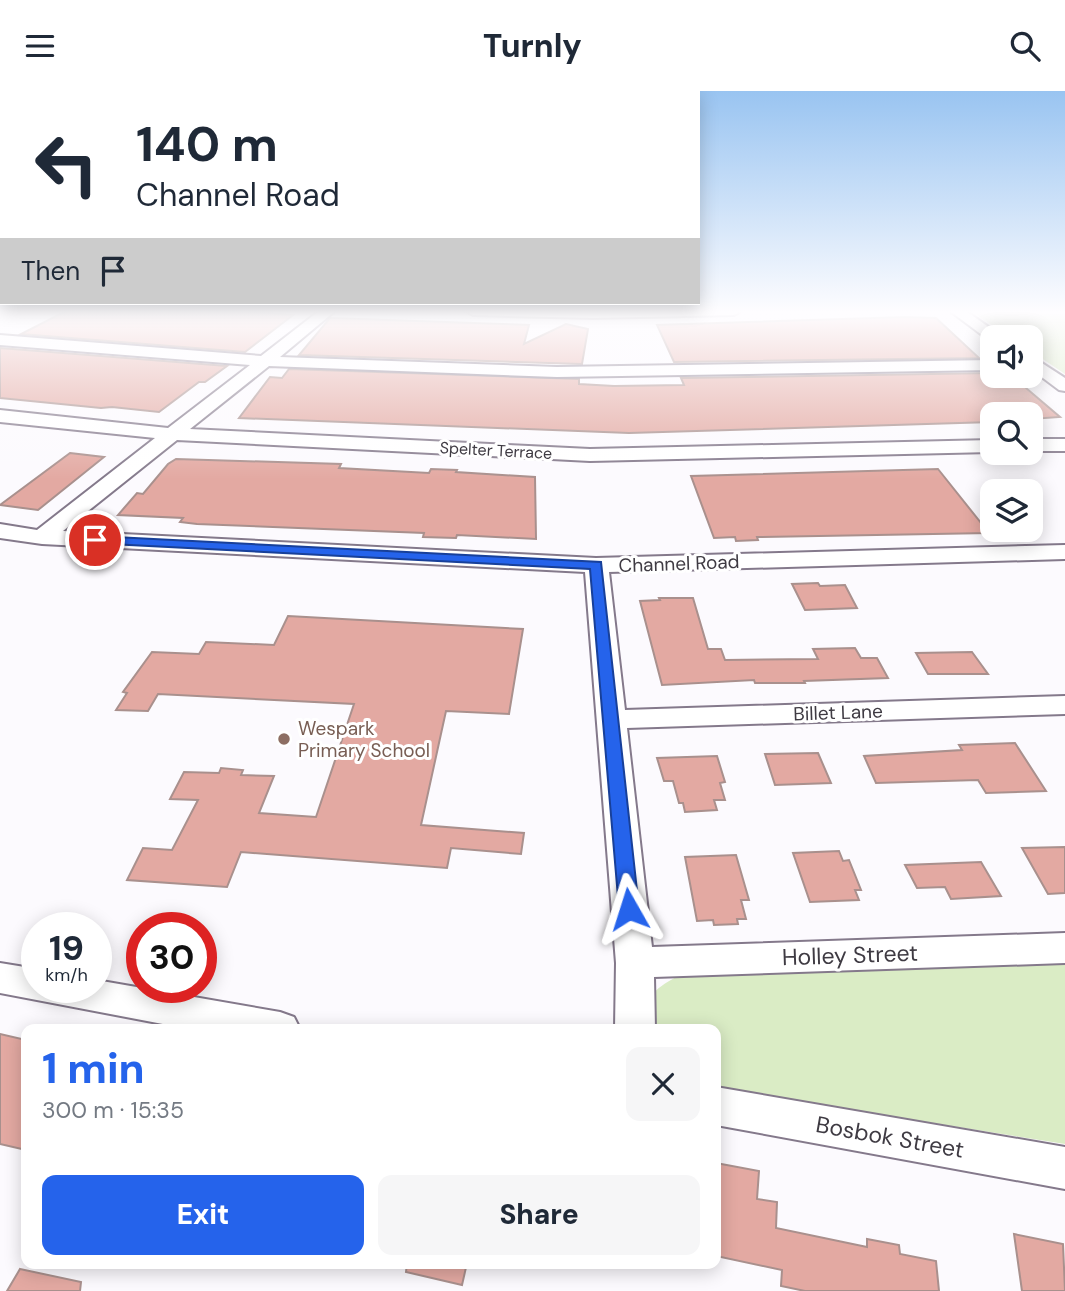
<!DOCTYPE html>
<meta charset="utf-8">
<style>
:root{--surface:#fff;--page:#f6f6f7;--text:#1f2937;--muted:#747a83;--accent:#2563eb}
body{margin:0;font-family:"DM Sans",sans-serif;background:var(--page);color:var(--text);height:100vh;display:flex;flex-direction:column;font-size:26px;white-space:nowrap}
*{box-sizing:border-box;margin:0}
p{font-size:23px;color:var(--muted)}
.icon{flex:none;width:38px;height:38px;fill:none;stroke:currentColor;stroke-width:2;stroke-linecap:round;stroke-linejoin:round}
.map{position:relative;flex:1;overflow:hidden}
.drawer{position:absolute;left:21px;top:933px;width:700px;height:245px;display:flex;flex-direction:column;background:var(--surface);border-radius:14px;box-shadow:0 4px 18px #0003}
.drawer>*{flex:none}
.top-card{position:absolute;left:0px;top:0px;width:700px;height:214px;box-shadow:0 4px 18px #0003;background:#fff;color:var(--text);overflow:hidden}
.tools{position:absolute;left:980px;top:234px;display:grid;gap:14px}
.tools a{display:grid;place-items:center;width:63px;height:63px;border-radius:14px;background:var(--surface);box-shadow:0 4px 18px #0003;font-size:35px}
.speed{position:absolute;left:21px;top:821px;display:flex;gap:14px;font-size:35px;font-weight:700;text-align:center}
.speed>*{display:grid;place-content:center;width:91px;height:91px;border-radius:50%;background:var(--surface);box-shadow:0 4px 18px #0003;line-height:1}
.speed small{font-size:18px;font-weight:400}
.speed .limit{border:10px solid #d22;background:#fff;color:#111}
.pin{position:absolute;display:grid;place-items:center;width:60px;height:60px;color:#fff;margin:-30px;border:4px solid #fff;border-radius:50%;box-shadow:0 2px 7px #0007}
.me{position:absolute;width:77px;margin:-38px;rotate:354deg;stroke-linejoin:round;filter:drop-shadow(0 0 5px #0008)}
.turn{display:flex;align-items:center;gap:24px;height:147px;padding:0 21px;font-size:32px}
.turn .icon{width:91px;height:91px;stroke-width:2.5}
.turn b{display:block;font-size:49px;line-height:60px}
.then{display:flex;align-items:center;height:66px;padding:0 21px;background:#0003;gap:14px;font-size:26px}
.round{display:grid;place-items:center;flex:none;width:74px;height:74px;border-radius:14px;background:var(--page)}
.summary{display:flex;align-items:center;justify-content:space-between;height:119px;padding:0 21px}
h1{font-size:42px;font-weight:800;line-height:52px;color:var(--accent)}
.action{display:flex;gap:14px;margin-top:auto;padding:14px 21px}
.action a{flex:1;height:80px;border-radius:14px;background:var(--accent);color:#fff;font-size:28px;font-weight:800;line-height:80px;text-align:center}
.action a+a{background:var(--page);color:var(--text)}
header{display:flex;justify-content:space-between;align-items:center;height:91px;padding:0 21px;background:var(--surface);font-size:32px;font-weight:800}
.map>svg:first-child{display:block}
.green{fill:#daecc5}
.building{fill:#e3a9a2;stroke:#a9908d;stroke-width:2}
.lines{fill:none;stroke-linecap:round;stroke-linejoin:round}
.street-casing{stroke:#84798b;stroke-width:4}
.street{fill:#fff;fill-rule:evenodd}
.route{fill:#2563eb;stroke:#184099;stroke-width:2}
.education-dot{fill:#8d6e63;stroke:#fff;stroke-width:2.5}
.labels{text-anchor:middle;stroke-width:6;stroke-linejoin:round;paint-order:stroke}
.far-street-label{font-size:16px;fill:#3f3b43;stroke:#fff}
.street-label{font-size:19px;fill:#3f3b43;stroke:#fff}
.education-label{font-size:19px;fill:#785e54;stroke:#fff;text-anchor:start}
.near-street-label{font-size:23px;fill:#3f3b43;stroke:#fff}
</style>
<header><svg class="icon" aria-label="menu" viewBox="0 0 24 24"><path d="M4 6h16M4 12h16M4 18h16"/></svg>Turnly<svg class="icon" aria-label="search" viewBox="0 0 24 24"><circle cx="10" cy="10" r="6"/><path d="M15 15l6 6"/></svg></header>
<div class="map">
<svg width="1065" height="1200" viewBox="0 0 1065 1200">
<rect width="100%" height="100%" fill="#fcfafe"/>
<g class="green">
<path d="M1001,220L1065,223V283L1031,260V247H1011L977,224V221Z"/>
<path d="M1065,865V1053L717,998L716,938H644C643,899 661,895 691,878Z"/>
</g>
<g class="building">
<path d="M66,220H240L293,224L245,261L21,243Z"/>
<path d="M905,226L936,227L979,267L674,271L657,234Z"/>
<path d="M330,227L529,234L524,253L566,233L588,238L582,273L299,264Z"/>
<path d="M0,257L227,275L205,291H199L159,321L112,316L101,317L0,307Z"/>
<path d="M289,278L579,288V293L614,295L684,294L681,287L992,282V285L1013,286L1060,326L1031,328V324H992V331L629,342L239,327L270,286L282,287Z"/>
<path d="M70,362L104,366L38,419L0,414Z"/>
<path d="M176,368L341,373L339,377L429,382L431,378L457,379L456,381L535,386L536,448L457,444L456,447L423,446L424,442L197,433L180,431L183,427L118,424L137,402L143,403L168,373Z"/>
<path d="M938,378L989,442L757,446L758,449L736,450L735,446L714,447L691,385Z"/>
<path d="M818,492L820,495L845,494L857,517L805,519L792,493Z"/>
<path d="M659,507H693L708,558H721L725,569L818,568L813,558L855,557L861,567H877L888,587L804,590L805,592H755L754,589L662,594L640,510L660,509Z"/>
<path d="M288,525L523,538L509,623L446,620L421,734L524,742L521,763L451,757L447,777L241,761L227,796L127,789L143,757L172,759L198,709L170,708L184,681L219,682L221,677L243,679L241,684L274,685L259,722L316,726L354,613L158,603L148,620L116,619L127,602L123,601L152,561L199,563L206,551L274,554Z"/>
<path d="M972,561L988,583H928L916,562Z"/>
<path d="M1015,652L1046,700L986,702L978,689L876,692L864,665L962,659L959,654Z"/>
<path d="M818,662L831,692L775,694L765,663Z"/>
<path d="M717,665L725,691L720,692L725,709H714L717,719L685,721L683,712H679L673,690H664L657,667Z"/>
<path d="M1065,756V802L1048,803L1022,757Z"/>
<path d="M839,760L843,770L849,769L861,799H855L859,809L810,811L793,762Z"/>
<path d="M736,764L749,809H741L746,828H737L738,833L714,834L713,829L697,830L685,766Z"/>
<path d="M981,771L1001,805L951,808L945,796L917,797L905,774Z"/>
<path d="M0,943L26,949V1059L0,1053Z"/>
<path d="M716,1072L759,1080L757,1108L777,1111L776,1137L867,1156V1148L899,1154L900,1163L936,1170L939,1200H805L781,1195L782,1179L716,1165Z"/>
<path d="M1014,1143L1063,1153L1065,1200H1022Z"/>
<path d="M407,1172H467L462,1194L406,1181Z"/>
<path d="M20,1178L81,1191L80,1200H7Z"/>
</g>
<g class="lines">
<defs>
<g id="street">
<path d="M319,220H335L280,266L557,276L992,269V279L557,286L269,275L190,338L590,358L992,349V361L590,370L177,349L63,440L596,467L1065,454V468L609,481L625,619L1065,605V623L627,637L652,856L1065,842V872L654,886L655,938H615L616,872L585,481L42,453L0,447V433L37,439L155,347L0,331V319L168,337L250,274L0,254V244L261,265Z"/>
<path d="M466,220H741L734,224L593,227L473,224Z"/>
<path d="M950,220H966L1004,247H992L990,250Z"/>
<path d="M1031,265L1065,287V300L1059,299L1031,278Z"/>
<rect x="1031" y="348" width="34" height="12"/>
<path d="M0,872L37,878V896H96V889L280,921L294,926L300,938H189L0,902Z"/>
<path d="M716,996L1065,1056V1098L716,1034Z"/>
</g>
</defs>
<use href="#street" class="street-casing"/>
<use href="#street" class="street"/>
</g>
<linearGradient id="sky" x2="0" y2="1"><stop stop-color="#99c4f1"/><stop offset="0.57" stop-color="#fefdff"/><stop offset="1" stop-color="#fefdff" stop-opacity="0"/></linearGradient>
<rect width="1065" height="388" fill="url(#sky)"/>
<path class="route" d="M95,445L601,471L639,818L636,823L629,825L622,823L619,818L590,478L91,452V446Z"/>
<circle class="education-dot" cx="284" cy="648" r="7"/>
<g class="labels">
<g class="far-street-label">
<text transform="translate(496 359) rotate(3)" y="6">Spelter Terrace</text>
</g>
<g class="street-label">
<text transform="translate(679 472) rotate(-2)" y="7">Channel Road</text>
<text transform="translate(838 621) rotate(-2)" y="7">Billet Lane</text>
</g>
<g class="education-label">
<text x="298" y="644">Wespark<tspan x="298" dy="22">Primary School</tspan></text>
</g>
<g class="near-street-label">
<text transform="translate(850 864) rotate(-2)" y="8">Holley Street</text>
<text transform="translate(890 1046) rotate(10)" y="8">Bosbok Street</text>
</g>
</g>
</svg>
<div class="tools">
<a><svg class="icon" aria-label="sound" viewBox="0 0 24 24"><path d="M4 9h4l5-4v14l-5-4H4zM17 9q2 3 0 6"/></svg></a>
<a><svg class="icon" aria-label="search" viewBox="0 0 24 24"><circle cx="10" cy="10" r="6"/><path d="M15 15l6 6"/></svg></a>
<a><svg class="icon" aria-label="layers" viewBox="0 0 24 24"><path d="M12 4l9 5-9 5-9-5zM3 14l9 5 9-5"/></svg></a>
</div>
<div class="speed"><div>19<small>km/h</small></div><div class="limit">30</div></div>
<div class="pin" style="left:95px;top:449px;background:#d93025"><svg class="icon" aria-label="arrive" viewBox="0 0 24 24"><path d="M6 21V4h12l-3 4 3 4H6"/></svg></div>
<svg class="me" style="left:629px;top:818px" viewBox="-20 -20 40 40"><path d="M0-17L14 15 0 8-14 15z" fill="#2563eb" stroke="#fff" stroke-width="4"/></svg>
<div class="top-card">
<div class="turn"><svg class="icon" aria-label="left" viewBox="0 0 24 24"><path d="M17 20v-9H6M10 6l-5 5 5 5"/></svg><div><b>140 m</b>Channel Road</div></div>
<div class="then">Then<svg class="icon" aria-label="arrive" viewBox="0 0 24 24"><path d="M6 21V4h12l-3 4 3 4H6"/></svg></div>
</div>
<section class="drawer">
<div class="summary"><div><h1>1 min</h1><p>300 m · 15:35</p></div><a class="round"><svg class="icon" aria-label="close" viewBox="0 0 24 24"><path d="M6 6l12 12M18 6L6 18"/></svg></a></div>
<div class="action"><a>Exit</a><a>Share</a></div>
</section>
</div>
